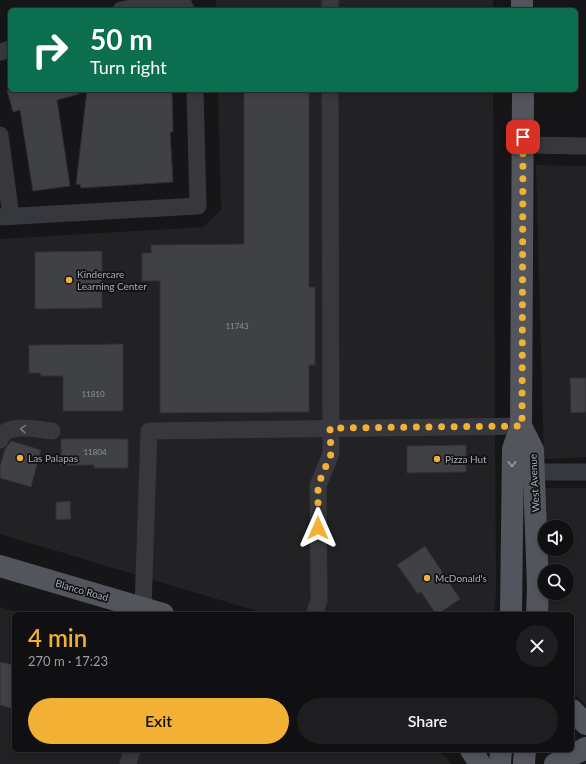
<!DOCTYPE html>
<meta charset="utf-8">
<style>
:root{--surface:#101012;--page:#1e1e20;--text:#f1f3f6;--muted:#9c9d9f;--line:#303032;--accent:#f2b134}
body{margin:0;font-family:Lato,sans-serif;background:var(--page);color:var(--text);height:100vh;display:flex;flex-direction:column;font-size:15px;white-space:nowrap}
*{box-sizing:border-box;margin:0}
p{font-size:13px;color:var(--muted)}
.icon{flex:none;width:22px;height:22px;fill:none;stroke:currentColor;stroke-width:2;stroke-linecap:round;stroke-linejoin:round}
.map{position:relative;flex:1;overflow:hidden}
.drawer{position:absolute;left:12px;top:612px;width:562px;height:140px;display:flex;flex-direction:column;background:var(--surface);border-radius:6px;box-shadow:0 2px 6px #0003,0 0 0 1px var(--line)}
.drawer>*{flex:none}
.guide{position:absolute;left:8px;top:8px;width:570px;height:84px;border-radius:6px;box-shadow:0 2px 6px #0003,0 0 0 1px var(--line);background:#0b6e4f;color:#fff;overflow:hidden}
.buttons{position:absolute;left:538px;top:520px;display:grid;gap:8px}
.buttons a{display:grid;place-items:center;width:36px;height:36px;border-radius:50%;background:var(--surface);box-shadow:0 2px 6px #0003,0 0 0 1px var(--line);font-size:20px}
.pin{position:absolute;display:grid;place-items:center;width:34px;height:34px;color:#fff;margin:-17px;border-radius:8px;box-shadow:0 2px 6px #0006}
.me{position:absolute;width:44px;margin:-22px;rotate:0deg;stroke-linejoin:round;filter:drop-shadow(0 0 3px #0008)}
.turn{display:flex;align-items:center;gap:14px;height:84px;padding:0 16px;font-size:18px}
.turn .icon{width:52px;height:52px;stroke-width:2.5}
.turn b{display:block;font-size:28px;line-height:34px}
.round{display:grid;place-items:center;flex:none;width:42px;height:42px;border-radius:21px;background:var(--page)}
.head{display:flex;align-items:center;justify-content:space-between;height:68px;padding:0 16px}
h1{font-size:24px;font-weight:600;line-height:30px;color:var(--accent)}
.cta{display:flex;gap:8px;margin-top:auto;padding:8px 16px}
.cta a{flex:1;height:46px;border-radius:24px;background:var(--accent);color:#111;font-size:16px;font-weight:600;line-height:46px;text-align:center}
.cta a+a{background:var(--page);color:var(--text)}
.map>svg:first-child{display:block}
.built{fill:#222225}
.building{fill:#404145;stroke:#303034}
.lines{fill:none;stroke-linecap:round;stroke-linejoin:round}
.minor{stroke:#37383d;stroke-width:17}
.major{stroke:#53555c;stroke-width:22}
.oneway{stroke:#757881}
.oneway2{stroke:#979ba6}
.route{stroke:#f2b134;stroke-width:7;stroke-dasharray:0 12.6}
.poi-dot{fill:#f2b134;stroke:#111113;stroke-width:1.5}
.labels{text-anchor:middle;stroke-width:3.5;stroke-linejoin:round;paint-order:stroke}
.number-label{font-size:8px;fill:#8e929b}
.poi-label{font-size:10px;fill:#a8adb8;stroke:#111113;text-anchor:start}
.street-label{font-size:10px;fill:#a8adb8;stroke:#111113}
</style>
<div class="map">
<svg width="586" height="764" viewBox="0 0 586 764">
<rect width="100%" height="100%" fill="#161618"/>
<g class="built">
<rect x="216" y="0" width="277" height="10"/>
<path d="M218,90H493L496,592L494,614H267L0,534V239L203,227L221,210Z"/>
<path d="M536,165L586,166V457L544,459Z"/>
<path d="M545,488H586V705L572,691V614H549L548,593H567V571H548L547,549H567V527H546Z"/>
<path d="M0,607L23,614H14V750H436L445,756L451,764H0Z"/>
</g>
<g class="building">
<path d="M7,90H78L79,94L57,100L70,186L33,191L20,110L13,112Z"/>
<path d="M87,90H172L173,132H170L173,182L81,188L80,184L76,185Z"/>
<path d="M244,90H309V287H315V365H309V412L160,413V281H142V253H151V245L244,244Z"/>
<path d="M102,251V308L35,309V252Z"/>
<path d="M123,344V411H63V376H41L40,373H29V345Z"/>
<path d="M570,378H586V412L571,413Z"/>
<path d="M61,439H128V468H94V465H61Z"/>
<path d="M11,441L41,450L31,487L0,478V466L5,449Z"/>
<path d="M466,445V472L407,473V446Z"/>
<path d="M70,501L71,519L56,520V502Z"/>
<path d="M425,546L460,599L438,614H436L421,592L418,594L397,565Z"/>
<path d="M0,662L14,665V709L0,705Z"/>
</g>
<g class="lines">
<g class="minor">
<path d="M182,0L186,10"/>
<path d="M121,10L171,0"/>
<path d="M330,10V0"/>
<path d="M0,52L10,49"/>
<path d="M0,135L11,216"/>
<path d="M523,145L586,146"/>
<path d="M0,217L198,206L195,90"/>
<path d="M0,440C5,421 38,430 52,431"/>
<path d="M533,472H586"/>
<path d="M143,608L149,431L521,426"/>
<path d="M314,614L319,600L318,485L331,454L330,90"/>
<path d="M128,764L132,750"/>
</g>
<g class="major">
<path d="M522,0V10"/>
<path d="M521,426L533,450L538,588L537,614"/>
<path d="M0,566L163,614"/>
<path d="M511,614L513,449L521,426L523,90"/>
<path d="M572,710L586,724"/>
<path d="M471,750L480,764"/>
<path d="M500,764L501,750"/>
<path d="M524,764L525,750"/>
<path d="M555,764L586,748"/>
</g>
</g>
<defs><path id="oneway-chevron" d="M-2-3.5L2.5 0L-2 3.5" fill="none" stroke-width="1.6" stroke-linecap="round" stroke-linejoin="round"/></defs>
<use class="oneway" href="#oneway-chevron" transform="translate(23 429) rotate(-176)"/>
<use class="oneway2" href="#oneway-chevron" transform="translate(512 464) rotate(90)"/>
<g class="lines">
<path class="route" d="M318,528V485L331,454L330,428L522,426L523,137"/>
</g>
<g class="poi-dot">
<circle cx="69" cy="280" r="4"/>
<circle cx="20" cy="458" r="4"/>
<circle cx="437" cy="459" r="4"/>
<circle cx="427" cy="578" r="4"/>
</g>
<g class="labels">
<g class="number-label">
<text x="237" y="329">11743</text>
<text x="93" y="397">11810</text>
<text x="95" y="455">11804</text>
</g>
<g class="poi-label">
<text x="77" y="278">Kindercare<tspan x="77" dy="12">Learning Center</tspan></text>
<text x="28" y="462">Las Palapas</text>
<text x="445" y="463">Pizza Hut</text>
<text x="435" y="582">McDonald's</text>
</g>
<g class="street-label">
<text transform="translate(534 483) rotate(-93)" y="4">West Avenue</text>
<text transform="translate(82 590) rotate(16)" y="4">Blanco Road</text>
</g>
</g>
</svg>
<div class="buttons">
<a><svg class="icon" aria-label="sound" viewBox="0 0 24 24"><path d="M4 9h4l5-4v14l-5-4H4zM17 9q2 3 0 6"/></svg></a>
<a><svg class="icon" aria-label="search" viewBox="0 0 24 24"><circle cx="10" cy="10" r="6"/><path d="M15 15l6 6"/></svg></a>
</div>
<div class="pin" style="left:523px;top:137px;background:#d93025"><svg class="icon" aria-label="arrive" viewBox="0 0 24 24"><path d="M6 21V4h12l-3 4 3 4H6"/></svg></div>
<svg class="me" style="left:318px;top:528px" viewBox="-20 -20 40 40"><path d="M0-17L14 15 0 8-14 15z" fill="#f2b134" stroke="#fff" stroke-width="4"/></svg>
<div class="guide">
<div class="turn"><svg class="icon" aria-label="right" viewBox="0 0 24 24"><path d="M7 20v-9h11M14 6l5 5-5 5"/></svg><div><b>50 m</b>Turn right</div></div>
</div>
<section class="drawer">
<div class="head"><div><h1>4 min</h1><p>270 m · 17:23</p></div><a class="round"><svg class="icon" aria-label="close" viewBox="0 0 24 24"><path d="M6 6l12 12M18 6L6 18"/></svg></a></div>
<div class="cta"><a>Exit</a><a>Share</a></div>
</section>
</div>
